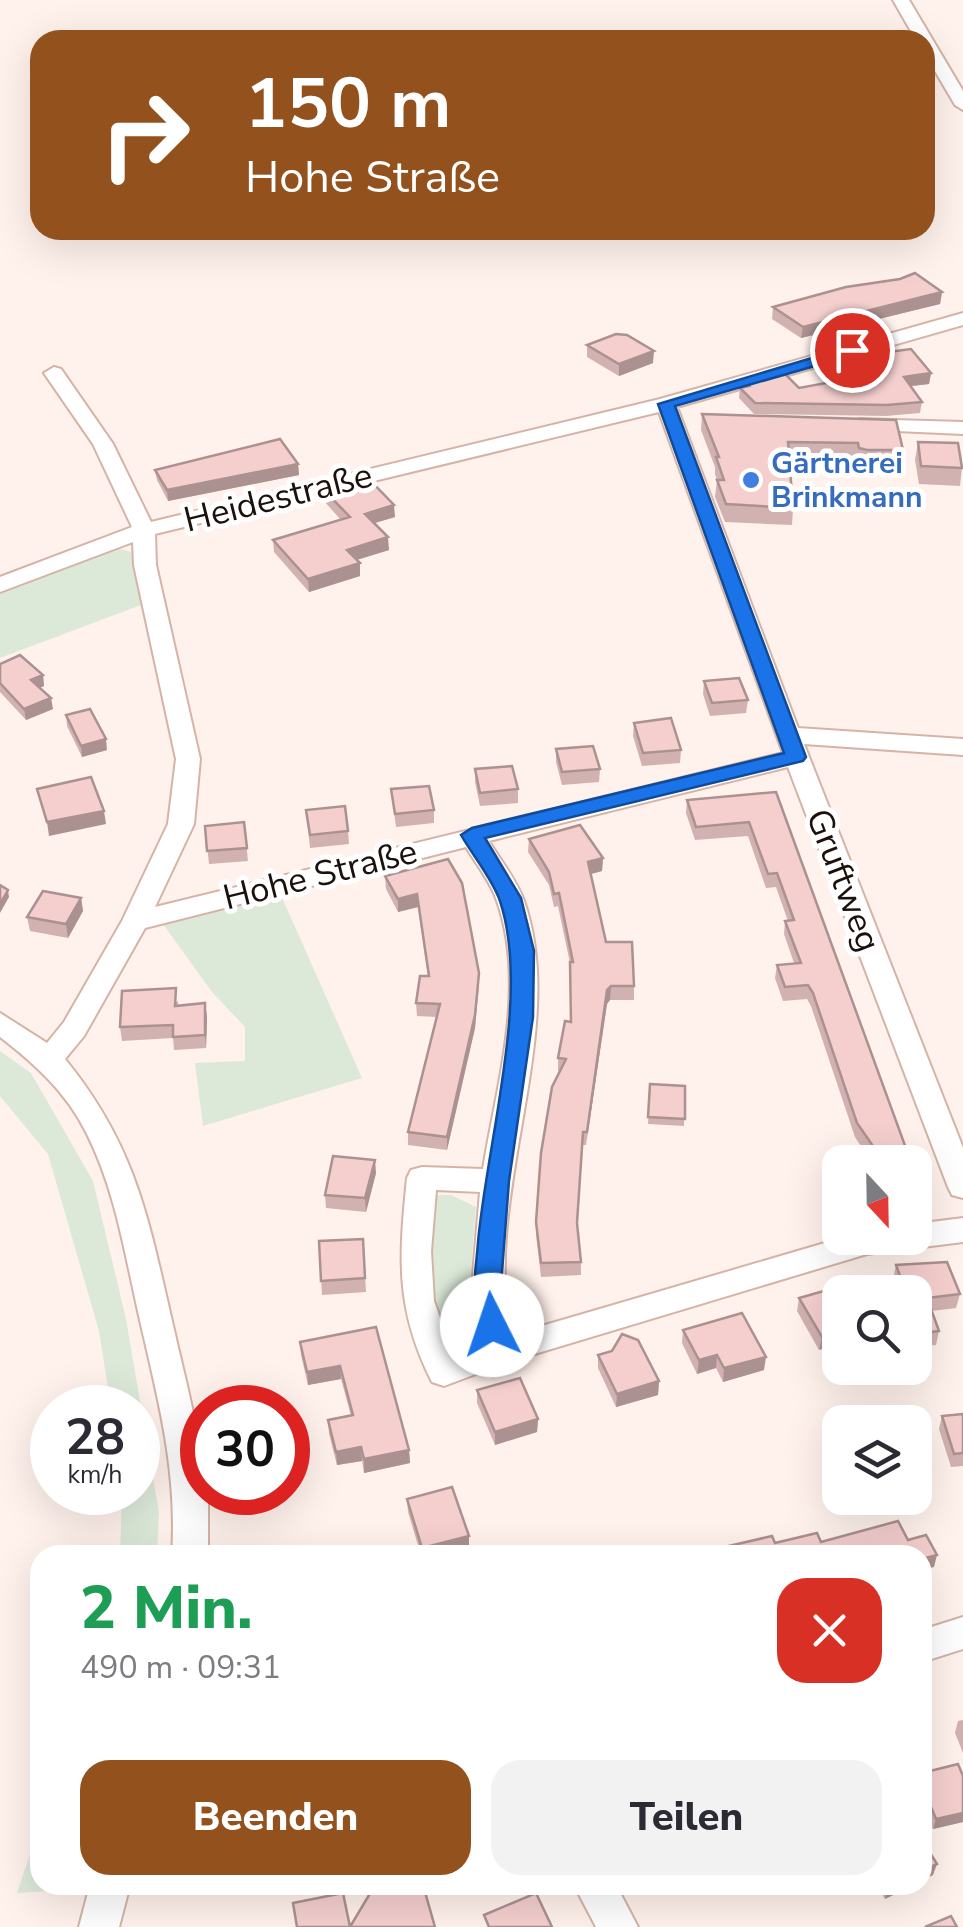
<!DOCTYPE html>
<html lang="de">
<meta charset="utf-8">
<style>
:root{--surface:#fff;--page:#f2f2f3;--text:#2b2b33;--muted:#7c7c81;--accent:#93521d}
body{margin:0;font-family:"Nunito Sans",sans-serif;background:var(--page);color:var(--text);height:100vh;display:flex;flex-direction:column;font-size:38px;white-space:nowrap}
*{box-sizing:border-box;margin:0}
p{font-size:32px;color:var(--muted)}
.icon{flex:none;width:55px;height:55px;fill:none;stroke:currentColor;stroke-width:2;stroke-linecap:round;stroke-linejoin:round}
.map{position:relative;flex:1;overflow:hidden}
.side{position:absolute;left:30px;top:1545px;width:902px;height:350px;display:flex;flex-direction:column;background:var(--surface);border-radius:30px;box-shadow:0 10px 40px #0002}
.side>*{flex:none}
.top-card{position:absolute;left:30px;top:30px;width:905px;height:210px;border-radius:30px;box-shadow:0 10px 40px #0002;background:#93521d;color:#fff;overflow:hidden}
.needle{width:65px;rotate:158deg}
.controls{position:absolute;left:822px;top:1145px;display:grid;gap:20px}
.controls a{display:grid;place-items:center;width:110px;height:110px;border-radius:20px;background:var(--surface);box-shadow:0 10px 40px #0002;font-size:50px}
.speed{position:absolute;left:30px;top:1385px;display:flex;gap:20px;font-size:50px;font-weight:700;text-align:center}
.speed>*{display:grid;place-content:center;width:130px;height:130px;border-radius:50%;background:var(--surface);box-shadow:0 10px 40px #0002;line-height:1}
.speed small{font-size:25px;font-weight:400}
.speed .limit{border:15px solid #d22;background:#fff;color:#111}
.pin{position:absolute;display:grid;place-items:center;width:85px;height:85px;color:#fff;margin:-42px;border:5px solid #fff;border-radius:50%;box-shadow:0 2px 10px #0007}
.me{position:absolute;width:110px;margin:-55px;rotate:356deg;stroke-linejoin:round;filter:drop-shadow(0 0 8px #0008)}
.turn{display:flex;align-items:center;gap:35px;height:210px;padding:0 50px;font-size:45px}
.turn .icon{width:130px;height:130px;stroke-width:2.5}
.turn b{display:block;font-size:70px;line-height:85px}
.round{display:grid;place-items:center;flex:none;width:105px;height:105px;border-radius:30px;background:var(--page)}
.head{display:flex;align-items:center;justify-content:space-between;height:170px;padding:0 50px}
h1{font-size:60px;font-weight:800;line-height:75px;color:#1e9e55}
.primary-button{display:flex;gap:20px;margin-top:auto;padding:20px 50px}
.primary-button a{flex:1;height:115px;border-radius:30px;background:var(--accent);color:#fff;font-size:40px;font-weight:800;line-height:115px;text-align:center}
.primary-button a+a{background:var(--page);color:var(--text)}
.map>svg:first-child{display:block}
.green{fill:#dce9d9}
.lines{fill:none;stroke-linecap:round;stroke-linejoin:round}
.minor-casing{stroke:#d5b4a7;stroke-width:4}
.minor{fill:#fff;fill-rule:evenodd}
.wall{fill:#d2b2b1}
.shaded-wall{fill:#ab9190}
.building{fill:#f4cfce;stroke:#ab9190;stroke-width:2.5}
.route{fill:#1a73e8;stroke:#114b97;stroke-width:2.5}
.shop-dot{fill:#3f7fe0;stroke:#fff;stroke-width:4}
.labels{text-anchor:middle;stroke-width:10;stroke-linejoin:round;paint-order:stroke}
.far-shop-label{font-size:30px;font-weight:bold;fill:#366cbe;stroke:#fff;text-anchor:start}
.street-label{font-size:35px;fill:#1b100b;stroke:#fff}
</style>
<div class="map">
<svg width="963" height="1927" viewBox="0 0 963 1927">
<rect width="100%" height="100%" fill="#fff1eb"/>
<g class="green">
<path d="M112,547L132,552L141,605L0,658V591Z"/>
<path d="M280,893L362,1078L203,1126L195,1063L245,1061V1027L212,992L163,924Z"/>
<path d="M0,1051L31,1073L93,1181L126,1319L159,1513L157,1555H120L122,1493L138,1492V1408L111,1407L99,1331L48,1154L0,1096Z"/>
<path d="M436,1195H451L476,1207L470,1280L477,1331L474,1348L457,1353C431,1326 419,1228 436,1195Z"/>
<path d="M40,1825V1885H66L63,1890L17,1893Z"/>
</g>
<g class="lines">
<defs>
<g id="minor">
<path d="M893,0H909L963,91V110L955,105L925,54V40H916Z"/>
<path d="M963,313V325L677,407L798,728L963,739V755L804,744L963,1148V1198L952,1195L948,1187L788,767L489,841C500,860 517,880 524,901C570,1031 481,1195 511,1335L842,1238H915V1224L963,1218V1242L867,1254L508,1362L444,1386L432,1382C395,1309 399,1257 407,1178L411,1170L422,1167L483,1169C497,1083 527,986 497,901C491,882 476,864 466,847L145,928L84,1036L65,1059C139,1150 149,1224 175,1334C187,1387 202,1438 202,1492H208V1555H172C178,1467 156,1392 137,1307C124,1248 114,1187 86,1132C66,1092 35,1064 0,1037V1013L47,1043L64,1022L122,921L168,824L176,759L134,565L133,542L0,592V577L132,527L93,444L44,373L54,367L61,369L113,444L151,522L660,399ZM659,412L783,753L155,907L194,824L200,759L156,565L155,534ZM436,1190L480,1192L471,1298L481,1346L454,1356L434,1301L431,1251Z"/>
<path d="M859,419L963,422V434L852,429L849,425Z"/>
<path d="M963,1617V1649L922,1662V1630Z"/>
<path d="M90,1885H130L119,1927H79Z"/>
<path d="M574,1885H616L638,1927H596Z"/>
</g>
</defs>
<use href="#minor" class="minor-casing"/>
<use href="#minor" class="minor"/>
</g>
<g class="wall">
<path d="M942,292L940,304L801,338L772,319L773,307Z"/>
<path d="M587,345L653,363L619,376L587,357Z"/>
<path d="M850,357L931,373L929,384L911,386L922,402L920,413L886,416L754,414L739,398L740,388L744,387V382L799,388L856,378L848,368Z"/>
<path d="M702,414L903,450L901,466H865L857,465L856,460L790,458L793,508L792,525L725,522L715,497L717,480L715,474V467L701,430Z"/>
<path d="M918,442L962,468L960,486L919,484L915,460Z"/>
<path d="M298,464L299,475L168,501L157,480L155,470Z"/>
<path d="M322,488L395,517L374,523L389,550L356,560L360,576L309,592L274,552L273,540L341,520L323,500Z"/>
<path d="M0,664L43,675L44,686L40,688L53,709L26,720L0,692Z"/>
<path d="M704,681L748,700L746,713L710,716L703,694Z"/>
<path d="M66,715L107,750L82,757L67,726Z"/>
<path d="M634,723L681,750L680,763L642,766L633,736Z"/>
<path d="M556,749L600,769L599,782L562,785L556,762Z"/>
<path d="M475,769L518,789V803L480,806L475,782Z"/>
<path d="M391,789L434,810V823L396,827Z"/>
<path d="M776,792L911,1162H856L858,1151H864L855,1137L811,1006L807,999L783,1001L775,978L777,965L794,963L784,934L785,921H788L776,887L766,888L748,836L695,840L686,813L687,800Z"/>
<path d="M306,810L348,831L349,844L310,848Z"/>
<path d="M244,822L248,861L209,864L205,826Z"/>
<path d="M529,839L603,858L602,871L591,874L606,942L634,986V1000H610L607,1004L586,1145H583L577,1225L581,1262V1275L541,1277L536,1235V1222L560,1071H558V1058L571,1022L570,963L558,906L554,907L549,885L528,852Z"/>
<path d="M448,859L479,973V986L475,1028L447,1150L408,1145V1132L437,1017L417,1016L416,1003L428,976L418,907L398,912L386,889L385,876Z"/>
<path d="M81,898L83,911L68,938L30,931L27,917Z"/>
<path d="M178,1001V1006L207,1016L206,1048L174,1050L173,1038L122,1041L120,1027Z"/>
<path d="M650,1084L685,1086L684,1126L648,1124Z"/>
<path d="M376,1173L366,1212L326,1208L325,1195Z"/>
<path d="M915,1173L920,1186L917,1200H915Z"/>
<path d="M363,1239L366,1292L322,1295L319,1241Z"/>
<path d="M896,1265L960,1294L956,1308L932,1311L939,1331L936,1345L915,1347V1292H898L893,1279Z"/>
<path d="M841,1292L819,1350L797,1311L799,1298Z"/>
<path d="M376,1327L409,1450L410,1463L364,1473L362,1461L337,1465L329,1434L328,1420L351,1416L341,1379L308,1385L301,1355L300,1342Z"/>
<path d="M683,1330L764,1370L723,1382L716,1368L697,1374L682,1343Z"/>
<path d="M598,1355L659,1381L658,1395L616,1407L598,1368Z"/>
<path d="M477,1390L538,1419L537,1432L495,1445L477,1403Z"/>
<path d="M963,1414V1466L951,1467L939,1429L942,1416Z"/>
<path d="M407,1499L469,1549L446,1555H421L408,1512Z"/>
<path d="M963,1720V1753L955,1733L958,1721Z"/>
<path d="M922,1773L963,1776V1822L933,1829L922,1803Z"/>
<path d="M876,1885H914L885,1899Z"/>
</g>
<g class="shaded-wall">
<path d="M942,292L940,304L801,338L803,327Z"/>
<path d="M654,351L653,363L619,376V364Z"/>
<path d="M931,373L929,384L903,387L904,377Z"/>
<path d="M298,464L299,475L168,501L167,490Z"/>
<path d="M394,505L395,517L365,526V514Z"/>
<path d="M388,537L389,550L347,563V550Z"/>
<path d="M360,563V576L309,592L308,579Z"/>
<path d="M43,675L44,686L33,690L31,680Z"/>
<path d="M51,698L53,709L26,720L24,709Z"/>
<path d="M106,739L107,750L82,757L81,746Z"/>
<path d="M104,811L106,824L49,836L47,822Z"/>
<path d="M603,858L602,871L587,875L588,862Z"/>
<path d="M8,890L9,897L0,913V904Z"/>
<path d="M417,894L418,907L398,912V899Z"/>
<path d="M81,898L83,911L68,938L66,924Z"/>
<path d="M479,973L475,1028L447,1150V1137Z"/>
<path d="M611,986L610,1000L607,1004L586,1145L607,990Z"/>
<path d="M205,1003L207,1016L206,1048L205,1035Z"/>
<path d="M375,1160L376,1173L366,1212L365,1198Z"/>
<path d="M840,1331V1344L819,1350L822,1337Z"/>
<path d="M717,1355L716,1368L697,1374L699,1360Z"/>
<path d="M766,1357L764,1370L723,1382L724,1368Z"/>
<path d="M340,1366L341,1379L308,1385L307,1372Z"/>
<path d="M659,1381L658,1395L616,1407L617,1394Z"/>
<path d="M538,1419L537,1432L495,1445V1432Z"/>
<path d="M361,1447L362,1461L337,1465L336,1452Z"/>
<path d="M409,1450L410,1463L364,1473V1459Z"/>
<path d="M469,1536V1549L446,1555H423L422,1548Z"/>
<path d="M937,1555L934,1567L922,1570V1559Z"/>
<path d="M963,1813V1822L933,1829L936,1819Z"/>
<path d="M937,1864L933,1875L922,1881V1871Z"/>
<path d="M666,1885H683L665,1894Z"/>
<path d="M895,1885H914L885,1899L888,1888Z"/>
</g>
<g class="building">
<path d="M915,273L942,292L803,327L773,307L846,287L900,279Z"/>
<path d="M616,334L627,335L654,351L619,364L587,345Z"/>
<path d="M911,349L931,373L904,377L922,402L887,405L755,403L740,388L749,386L744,382L782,371L799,388L865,376L850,357Z"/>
<path d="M702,414L896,420L903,450H867L859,448L858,443L788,442L793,508L726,504L717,480H724L716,457H719Z"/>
<path d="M280,439L298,464L167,490L155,470Z"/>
<path d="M918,442L958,443L962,468L921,466Z"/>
<path d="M365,475L394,505L365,514L388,537L347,550L360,563L308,579L273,540L350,517L322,488Z"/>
<path d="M20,655L43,675L31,680L51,698L24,709L0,683V664Z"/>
<path d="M739,678L748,700L712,703L704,681Z"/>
<path d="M90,709L106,739L81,746L66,715Z"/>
<path d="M671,718L681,750L643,753L634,723Z"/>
<path d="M593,746L600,769L562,772L556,749Z"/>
<path d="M512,766L518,789L480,793L475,769Z"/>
<path d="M91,777L104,811L47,822L37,789Z"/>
<path d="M429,786L434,810L395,814L391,789Z"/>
<path d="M776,792L911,1162H862L858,1151L875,1149L857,1123L813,993L808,985L785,987L777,965L801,963L785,921L794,920L777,873L768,874L749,822L696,827L687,800Z"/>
<path d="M345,806L348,831L310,835L306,810Z"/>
<path d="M244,822L247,848L207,851L205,826Z"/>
<path d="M580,825L603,858L588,862L606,942H632L634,986H611L607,990L587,1132H583L577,1223L581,1262L541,1263L536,1222L541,1153L552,1087L566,1059L558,1058L565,1021L571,1022L570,962H573L559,893L554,894L549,872L529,839Z"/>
<path d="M448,859L462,883L479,973L475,1015L447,1137L408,1132L440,1004L416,1003L420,976H429L417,894L398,899L385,876Z"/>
<path d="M0,885L8,890L0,904Z"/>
<path d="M43,891L81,898L66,924L27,917Z"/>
<path d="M176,988L175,1006L205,1003V1035L173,1037V1025L120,1027L122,991Z"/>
<path d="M650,1084L685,1086V1119L648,1117Z"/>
<path d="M333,1156L375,1160L365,1198L325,1195Z"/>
<path d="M915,1173L920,1186L915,1187Z"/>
<path d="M363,1239L365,1278L321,1281L319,1241Z"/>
<path d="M947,1262L960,1294L927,1298L939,1331L915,1334V1292H906L896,1265Z"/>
<path d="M838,1287L841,1292H840V1331L822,1337L799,1298Z"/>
<path d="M742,1313L766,1357L724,1368L717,1355L699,1360L683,1330Z"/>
<path d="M376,1327L409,1450L364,1459L361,1447L336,1452L328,1420L353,1415L340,1366L307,1372L300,1342Z"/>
<path d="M622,1334L638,1340L659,1381L617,1394L598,1355L612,1351Z"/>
<path d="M520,1378L538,1419L495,1432L477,1390Z"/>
<path d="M963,1414V1453L954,1454L942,1416Z"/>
<path d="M452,1487L469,1536L422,1548L407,1499Z"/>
<path d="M898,1521L908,1540L926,1535L937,1555L922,1559V1555H690L772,1536L775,1543L817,1533L821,1542Z"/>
<path d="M958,1764L963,1776V1813L936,1819L922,1785V1773Z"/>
<path d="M922,1840L937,1864L922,1871Z"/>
<path d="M375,1885H423L435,1927H297L293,1903L343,1893L350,1927Z"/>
<path d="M536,1893L552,1927H489L484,1915Z"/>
<path d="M951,1916L957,1927H925Z"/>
</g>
<path class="route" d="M852,346L857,347V354L675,406L806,757L803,761L485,838L521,898L534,951L533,1017L509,1181L500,1298L506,1325L502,1332L492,1336L483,1332C468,1305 476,1272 478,1242C487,1141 531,995 500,901C492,878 473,856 461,835L472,828L784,753L658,404Z"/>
<circle class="shop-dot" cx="751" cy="480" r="10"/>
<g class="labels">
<g class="far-shop-label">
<text x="771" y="473">Gärtnerei<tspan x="771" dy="34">Brinkmann</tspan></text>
</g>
<g class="street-label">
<text transform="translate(278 497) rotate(-14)" y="12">Heidestraße</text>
<text transform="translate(320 874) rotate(-14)" y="12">Hohe Straße</text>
<text transform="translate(844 880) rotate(69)" y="12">Gruftweg</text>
</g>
</g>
</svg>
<div class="controls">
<a><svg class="needle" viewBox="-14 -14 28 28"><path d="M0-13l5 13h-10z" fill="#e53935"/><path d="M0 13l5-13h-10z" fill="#7c7c81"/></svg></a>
<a><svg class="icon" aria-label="search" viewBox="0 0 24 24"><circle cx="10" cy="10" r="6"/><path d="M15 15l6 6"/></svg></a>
<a><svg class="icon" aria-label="layers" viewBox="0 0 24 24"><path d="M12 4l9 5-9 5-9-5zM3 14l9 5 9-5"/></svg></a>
</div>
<div class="speed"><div>28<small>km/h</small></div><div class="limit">30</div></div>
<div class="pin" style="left:852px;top:350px;background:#d93025"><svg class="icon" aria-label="arrive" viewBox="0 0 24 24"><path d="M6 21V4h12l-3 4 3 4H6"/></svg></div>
<svg class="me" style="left:492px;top:1325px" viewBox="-20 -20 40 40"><circle r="19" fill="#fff"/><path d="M0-13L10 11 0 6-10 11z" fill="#1a73e8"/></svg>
<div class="top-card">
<div class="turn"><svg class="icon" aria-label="right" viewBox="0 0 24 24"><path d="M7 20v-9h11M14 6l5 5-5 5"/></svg><div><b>150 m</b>Hohe Straße</div></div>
</div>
<section class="side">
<div class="head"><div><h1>2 Min.</h1><p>490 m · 09:31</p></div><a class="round" style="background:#d93025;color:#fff"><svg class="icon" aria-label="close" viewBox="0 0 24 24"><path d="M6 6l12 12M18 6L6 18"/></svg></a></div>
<div class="primary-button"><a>Beenden</a><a>Teilen</a></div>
</section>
</div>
